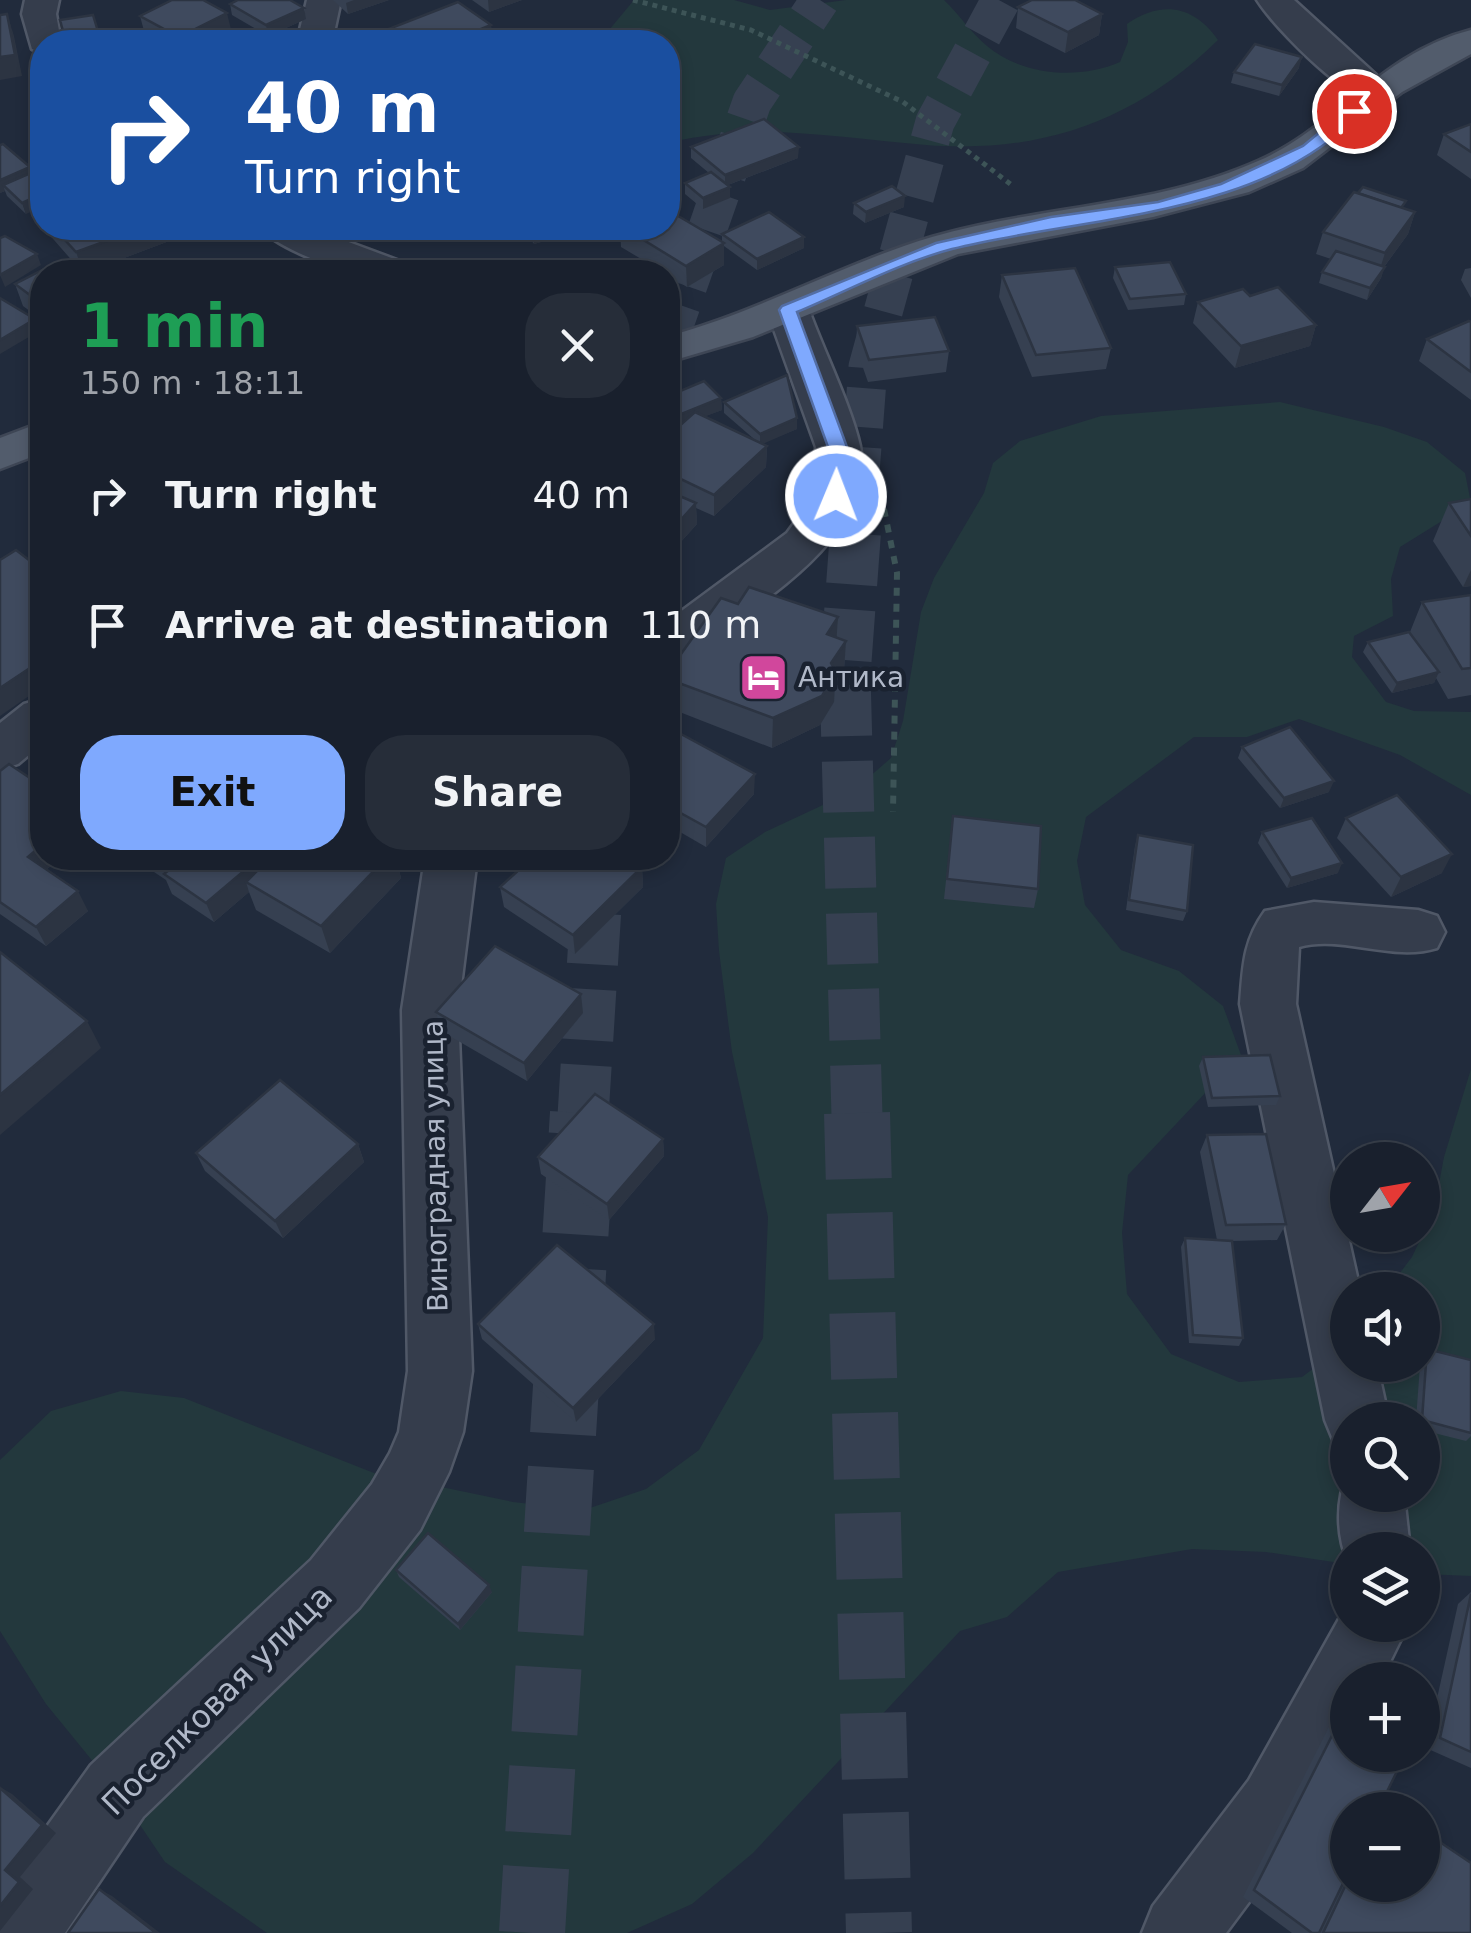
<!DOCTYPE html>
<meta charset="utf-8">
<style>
:root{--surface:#19202d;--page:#262d39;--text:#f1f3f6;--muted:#9fa3aa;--line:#373e49;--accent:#7fa9fe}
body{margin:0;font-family:"DejaVu Sans",sans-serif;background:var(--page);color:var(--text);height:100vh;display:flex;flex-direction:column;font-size:38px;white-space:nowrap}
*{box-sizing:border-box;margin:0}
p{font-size:32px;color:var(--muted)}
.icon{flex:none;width:55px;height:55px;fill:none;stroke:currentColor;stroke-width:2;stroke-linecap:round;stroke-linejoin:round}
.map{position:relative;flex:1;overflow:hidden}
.details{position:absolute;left:30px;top:260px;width:650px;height:610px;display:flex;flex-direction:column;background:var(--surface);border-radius:40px;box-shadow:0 5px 15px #0003,0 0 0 2px var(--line)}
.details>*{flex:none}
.guide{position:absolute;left:30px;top:30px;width:650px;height:210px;border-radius:40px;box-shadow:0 5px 15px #0003,0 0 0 2px var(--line);background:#1a4fa0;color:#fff;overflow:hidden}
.needle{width:65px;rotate:59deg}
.controls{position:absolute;left:1330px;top:1142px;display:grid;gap:20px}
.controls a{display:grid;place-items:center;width:110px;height:110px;border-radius:50%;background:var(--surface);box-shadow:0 5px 15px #0003,0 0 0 2px var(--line);font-size:50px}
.pin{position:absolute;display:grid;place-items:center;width:85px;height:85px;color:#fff;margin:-42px;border:5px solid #fff;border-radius:50%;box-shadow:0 2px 10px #0007}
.me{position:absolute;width:110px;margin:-55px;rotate:1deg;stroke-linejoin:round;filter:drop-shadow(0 0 8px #0008)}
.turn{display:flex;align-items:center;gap:35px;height:210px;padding:0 50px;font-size:45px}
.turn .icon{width:130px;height:130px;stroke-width:2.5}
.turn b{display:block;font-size:70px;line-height:85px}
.round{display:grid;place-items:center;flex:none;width:105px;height:105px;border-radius:40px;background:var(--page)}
.headline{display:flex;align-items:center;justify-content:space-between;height:170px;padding:0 50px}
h1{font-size:60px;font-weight:600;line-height:75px;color:#1e9e55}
.action{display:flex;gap:20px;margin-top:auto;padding:20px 50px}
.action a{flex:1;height:115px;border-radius:40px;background:var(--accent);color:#111;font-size:40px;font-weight:600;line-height:115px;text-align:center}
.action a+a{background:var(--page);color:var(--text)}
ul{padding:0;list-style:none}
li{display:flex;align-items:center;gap:30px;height:130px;padding:0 50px}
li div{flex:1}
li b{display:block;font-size:38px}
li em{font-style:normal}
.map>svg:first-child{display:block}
.green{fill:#23383d;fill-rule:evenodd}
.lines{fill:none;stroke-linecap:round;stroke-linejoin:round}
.major-tunnel-far2{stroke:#364051;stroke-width:39;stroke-dasharray:39 20;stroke-linecap:butt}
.major-tunnel-far1{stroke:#364051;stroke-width:51;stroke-dasharray:51 25;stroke-linecap:butt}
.major-tunnel{stroke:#364051;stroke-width:66;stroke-dasharray:66 34;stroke-linecap:butt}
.minor-casing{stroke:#505867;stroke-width:5}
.major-casing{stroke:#3e4655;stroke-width:5}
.path-far1{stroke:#3d5457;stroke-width:5;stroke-dasharray:5 5;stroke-linecap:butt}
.path{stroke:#3d5457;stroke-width:6;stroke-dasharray:8 8;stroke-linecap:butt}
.minor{fill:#353d4c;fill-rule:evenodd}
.major{fill:#525c6c;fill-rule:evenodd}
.wall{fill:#364051}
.shaded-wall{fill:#2c3442}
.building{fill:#3f4a5e;stroke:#2c3442;stroke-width:2.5}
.route{fill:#7fa9fe;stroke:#536ea5;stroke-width:2.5}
.labels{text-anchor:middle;stroke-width:9;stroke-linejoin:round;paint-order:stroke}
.poi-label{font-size:28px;fill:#b0b8c8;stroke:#1a2230;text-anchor:start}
.street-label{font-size:28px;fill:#b0b8c8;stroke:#1a2230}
.near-street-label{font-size:32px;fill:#b0b8c8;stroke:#1a2230}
</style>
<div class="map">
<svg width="1471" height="1933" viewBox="0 0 1471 1933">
<rect width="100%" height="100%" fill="#212b3c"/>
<g class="green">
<path d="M634,0H734L770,10L846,0H944C959,14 971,33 987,46C1023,76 1079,80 1120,62L1128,42L1127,24C1161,0 1194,5 1218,40C1135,121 1042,154 926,145C834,138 760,121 668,143V42H599Z"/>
<path d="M1280,402L1384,427L1427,442L1465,473L1471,503L1400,547L1391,579L1393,616L1354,636L1352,657L1386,702L1414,711L1471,712V795L1400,755L1299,719L1247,737H1194L1086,817L1077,861L1085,905L1121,950L1179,971L1223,1006L1241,1055L1128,1175L1122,1233L1127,1294L1171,1354L1239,1382L1302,1377L1345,1345L1348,1365H1422V1290H1387L1412,1257L1434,1210L1444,1157L1471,1069V1576L1423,1574L1422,1550H1348L1347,1564L1266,1552L1192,1549L1058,1572L1007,1617L960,1631L753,1853L692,1904L627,1933H267L165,1862L117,1791L46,1704L0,1631V1460L51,1411L121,1391L184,1398L374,1473L513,1502L584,1510L646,1489L699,1450L763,1338L768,1217L732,1052L719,951L716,904L726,858L765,832L853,791L891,758L903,721L921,612L934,578L984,493L993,463L1020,441L1101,416ZM1348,1420H1422V1495H1348Z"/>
</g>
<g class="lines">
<g class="major-tunnel-far2">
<path d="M668,342L752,102L820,0"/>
<path d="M859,486L868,367L935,122L1001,0"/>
</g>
<g class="major-tunnel-far1">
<path d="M583,1116L599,858"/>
<path d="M857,1116L845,675L859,484"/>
</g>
<g class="major-tunnel">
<path d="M857,1113L879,1933"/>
<path d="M532,1933L583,1113"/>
</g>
<defs>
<g id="minor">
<path d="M25,0H59L56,14L61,42H42V52L32,49L22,14Z"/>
<path d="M307,0H341L332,42H297Z"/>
<path d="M1257,0H1294L1396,93L1391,101C1383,103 1376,105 1368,101C1336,89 1276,29 1257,0Z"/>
<path d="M261,228H311L405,263L411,272C394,273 372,275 355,272C333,269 274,246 261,228Z"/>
<path d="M788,297L803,301L809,310C823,349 852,408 860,446C878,540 749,609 685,657L668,662V621L787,533L814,496L816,447L767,310L773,301Z"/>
<path d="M42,699V744L18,764L0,770V723L24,704Z"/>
<path d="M425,858H477L458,1010L472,1371L463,1432L449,1472L420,1530L359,1608L143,1817L65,1933H0V1900L33,1846L91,1765L311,1560L372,1484L390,1453L399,1432L408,1371L402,1010Z"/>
<path d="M1314,902L1418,910L1437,916L1445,932L1437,948C1392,962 1343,935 1299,947L1296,1004L1360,1290H1348V1365H1377L1389,1420H1348V1447L1334,1442L1325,1420L1240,1004C1243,968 1243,941 1265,911Z"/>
<path d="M1348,1472V1495H1404L1410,1550H1348V1563C1336,1534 1336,1500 1348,1472Z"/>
<path d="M1348,1603V1625H1408L1381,1680H1348V1744L1301,1832L1226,1933H1142L1153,1906L1249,1780Z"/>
</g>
<g id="major">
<path d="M1471,30V54L1402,92L1303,168L1249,192L1153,217L958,254L753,337L668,362V336C759,312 841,264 932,237C1039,206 1155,207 1258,161C1335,128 1381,53 1471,30Z"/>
<path d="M42,422V453L0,469V438Z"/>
</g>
</defs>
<use href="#minor" class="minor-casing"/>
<use href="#major" class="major-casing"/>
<path class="path-far1" d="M633,0L751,30L903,102L1013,186"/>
<path class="path" d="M884,509L897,573L893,812"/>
<use href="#minor" class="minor"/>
<use href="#major" class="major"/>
</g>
<g class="wall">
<path d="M333,0H389L348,14Z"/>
<path d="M472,0H522L489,12Z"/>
<path d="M230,4L304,8L306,19L268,36L232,15Z"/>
<path d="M1018,7L1102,14L1099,35L1065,53L1016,28Z"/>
<path d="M140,16L234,42H147Z"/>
<path d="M491,25L492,36L477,42H390L388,41L386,30Z"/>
<path d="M1299,68L1279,96L1231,83L1234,72Z"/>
<path d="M1471,124V179L1437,155L1444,134Z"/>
<path d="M3,144L26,214L7,196L5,191L0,193V145Z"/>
<path d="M691,147L798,158L728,185L730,187V198L703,209L685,194V183L709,173L691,158Z"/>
<path d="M854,203L904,207L865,223L853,214Z"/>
<path d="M1404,208L1415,212L1408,234L1384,267L1381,278L1367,300L1319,283L1322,272L1331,259L1316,254L1323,232Z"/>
<path d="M45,228H201V229L87,272H82L47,232Z"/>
<path d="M522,228H590L534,244Z"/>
<path d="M620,228H668L722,242V234L804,237V248L757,270L724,246V265L687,287L668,275V272H663L621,247Z"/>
<path d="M1115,267L1186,294L1184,305L1128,310L1113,278Z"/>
<path d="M1471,268V298L1461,280L1465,269Z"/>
<path d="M42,272V320L23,306L15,284Z"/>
<path d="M1002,275L1111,348L1106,369L1032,377L999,297Z"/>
<path d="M1250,296L1316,325L1310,346L1235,368L1193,323L1198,302Z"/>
<path d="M1471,322V400L1419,361L1427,339Z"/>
<path d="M857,326L949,351L946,372L868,382L856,348Z"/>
<path d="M668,396L721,398L722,410L705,416L754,439L724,413V402L797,429L762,443L767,446L766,467L714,516L696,508L697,524L668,556V436L677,427L670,430L668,428Z"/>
<path d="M1471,499V586L1463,587L1433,541L1449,503Z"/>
<path d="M1471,595V695L1448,699L1436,678L1434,683L1392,693L1363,652L1368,642L1410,632L1422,602Z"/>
<path d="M836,637L846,641L844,670L835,684L834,702L820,725L772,748L677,711L676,682Z"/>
<path d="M668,727L754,794L706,847L668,825Z"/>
<path d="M1242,747L1329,792L1280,808L1238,758Z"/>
<path d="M0,771L42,858H61L47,869L88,911L46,946L0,914Z"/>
<path d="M953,816L1038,889L1034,908L944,899Z"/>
<path d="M1346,818L1442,873L1391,897L1337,838Z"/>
<path d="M1262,832L1338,873L1287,888L1258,843Z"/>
<path d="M1138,835L1187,911L1183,921L1126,910L1135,846Z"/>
<path d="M133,858H396L401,878L330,953L256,910L249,892L214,922L172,894L166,880Z"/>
<path d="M520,858H626L642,867L643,887L575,954L504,907L500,887L527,862Z"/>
<path d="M581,994L583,1013L527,1081L441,1031L436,1012Z"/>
<path d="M1203,1057L1280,1096L1276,1105L1208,1107L1199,1066Z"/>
<path d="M1207,1135L1286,1224L1277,1240L1232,1241L1243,1338L1239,1346L1189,1343L1181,1247L1185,1238L1217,1240L1200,1152Z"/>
<path d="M663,1139L664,1156L609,1220L541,1174L538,1157Z"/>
<path d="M358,1144L364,1162L283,1238L205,1171L196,1153Z"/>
<path d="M478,1324L655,1339L576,1422L482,1339Z"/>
<path d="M1427,1349L1471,1360V1436L1466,1441L1422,1430V1420H1416L1420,1365H1422V1355Z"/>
<path d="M396,1570L492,1592L460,1630L399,1577Z"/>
<path d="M1471,1592V1768L1426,1748L1458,1604Z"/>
<path d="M1348,1701V1755L1380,1806L1383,1804L1393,1810H1348V1885L1471,1933H1292L1243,1897L1338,1709Z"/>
</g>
<g class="shaded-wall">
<path d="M354,0H389L348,14L346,3Z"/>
<path d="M488,0H522L489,12Z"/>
<path d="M304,8L306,19L268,36L266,25Z"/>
<path d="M227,13L234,42H180L179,37Z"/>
<path d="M7,14L14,36L22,76L0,80V57Z"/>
<path d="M1102,14L1099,35L1065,53L1068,32Z"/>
<path d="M491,25L492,36L477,42H449Z"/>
<path d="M100,38L101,42H72Z"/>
<path d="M1302,57L1299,68L1279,96L1282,85Z"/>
<path d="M799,147L798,158L725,186V175Z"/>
<path d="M30,167L34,179L3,185L5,191L0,193V180Z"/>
<path d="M730,187V198L703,209V198Z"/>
<path d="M671,191L672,202L668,203V192Z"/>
<path d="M42,194V207L26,214L22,203Z"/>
<path d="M905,196L904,207L865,223L866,212Z"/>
<path d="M1415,212L1408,234L1378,275L1385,253Z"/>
<path d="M142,228H201V229L87,272H83L76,252Z"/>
<path d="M550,228H590L534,244L533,232Z"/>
<path d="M804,237V248L757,270V259Z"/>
<path d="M724,243V265L687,287L686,266Z"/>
<path d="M37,254L41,265L5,287L0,275Z"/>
<path d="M1385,267L1381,278L1367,300L1370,288Z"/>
<path d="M35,319L39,331L0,354V340Z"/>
<path d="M1316,325L1310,346L1235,368L1241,346Z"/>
<path d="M721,398L722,410L670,430L669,419Z"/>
<path d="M797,418V429L760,445V434Z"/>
<path d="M767,446L766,467L714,516V495Z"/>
<path d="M696,503L697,524L668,556V534Z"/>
<path d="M1471,570V586L1463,587Z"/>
<path d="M838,617L836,647L827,634Z"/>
<path d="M846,641L844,670L835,684L834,702L820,725L772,748L773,718L831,663Z"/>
<path d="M42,660V687L0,716V688Z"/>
<path d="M1439,672L1434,683L1392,693L1397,683Z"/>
<path d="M755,774L754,794L706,847V827Z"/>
<path d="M1334,781L1329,792L1280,808L1284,798Z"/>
<path d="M42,845V858H61L38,876L28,857Z"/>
<path d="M1452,854L1442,873L1391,897L1401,877Z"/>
<path d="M175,858H206L172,880L166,865Z"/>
<path d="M259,858H289L246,882L249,892L214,922L206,903Z"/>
<path d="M386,858H396L401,878L330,953L321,926Z"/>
<path d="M1342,863L1338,873L1287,888L1291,878Z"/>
<path d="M642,867L643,887L575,954L573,935Z"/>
<path d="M78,891L88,911L46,946L36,927Z"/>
<path d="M581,994L583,1013L527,1081L524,1063Z"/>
<path d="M87,1021L101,1048L0,1135V1095Z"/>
<path d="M663,1139L664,1156L609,1220L607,1204Z"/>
<path d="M358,1144L364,1162L283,1238L275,1221Z"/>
<path d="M654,1324L655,1339L576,1422L573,1408Z"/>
<path d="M489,1585L492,1592L460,1630L458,1624Z"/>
<path d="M0,1787L12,1794L56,1833L20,1877L33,1889L0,1931V1906L5,1870Z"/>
<path d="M99,1889L112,1896L160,1933H156Z"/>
</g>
<g class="building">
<path d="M172,0H203L227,13L179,37L140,16Z"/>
<path d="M238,0H290L304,8L266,25L230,4Z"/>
<path d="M1032,0H1075L1102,14L1068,32L1018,7Z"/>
<path d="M458,2L491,25L449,42H403L386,30Z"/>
<path d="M7,14L15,55L0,57V15Z"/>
<path d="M93,15L100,38L66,42L60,20Z"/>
<path d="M1255,44L1302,57L1282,85L1234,72Z"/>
<path d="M764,119L799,147L725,175L691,147Z"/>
<path d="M1471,124V152L1444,134Z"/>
<path d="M3,144L30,167L0,180V145Z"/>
<path d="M42,168V194L22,203L3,185Z"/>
<path d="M711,172L730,187L703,198L685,183Z"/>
<path d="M892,186L905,196L866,212L854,203Z"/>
<path d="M1363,187L1406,201L1401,208L1358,193Z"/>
<path d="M1354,192L1415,212L1385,253L1323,232Z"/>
<path d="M668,210L724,243L686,266L624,228H668Z"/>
<path d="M769,212L804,237L757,259L722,234Z"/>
<path d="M54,228H142L76,252Z"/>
<path d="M529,228H550L533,232Z"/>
<path d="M5,236L37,254L0,275V238Z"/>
<path d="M1336,251L1385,267L1370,288L1322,272Z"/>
<path d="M62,260L80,272H42V304L15,284Z"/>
<path d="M583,262L598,272H562Z"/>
<path d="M1170,262L1186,294L1130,299L1115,267Z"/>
<path d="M1075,268L1111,348L1036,355L1002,275Z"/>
<path d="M1278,287L1316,325L1241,346L1198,302L1243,289L1250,296Z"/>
<path d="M0,298L35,319L0,340Z"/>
<path d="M935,317L949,351L869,360L857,326Z"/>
<path d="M1469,321L1471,322V372L1427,339Z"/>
<path d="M787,375L797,418L760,434L724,402Z"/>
<path d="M704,381L721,398L669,419L668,417V396Z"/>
<path d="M695,412L767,446L714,495L668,473V436Z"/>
<path d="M668,491L696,503L668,534Z"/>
<path d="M1471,499V536L1449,503Z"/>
<path d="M16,550L42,570V660L0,688V560Z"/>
<path d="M749,587L838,617L827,634L846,641L831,663L836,672L822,696L773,718L676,682L681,654L721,598L738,604Z"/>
<path d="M1471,595V668L1462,669L1422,602Z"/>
<path d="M1409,632L1439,672L1397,683L1368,642Z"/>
<path d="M668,727L755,774L706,827L668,806Z"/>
<path d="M1290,727L1334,781L1284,798L1242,747Z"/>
<path d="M9,764L42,786V845L28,857L78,891L36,927L0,902V771Z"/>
<path d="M1397,795L1452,854L1401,877L1346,818Z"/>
<path d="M953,816L1041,826L1038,889L947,879Z"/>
<path d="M1312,818L1342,863L1291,878L1262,832Z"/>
<path d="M1138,835L1193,845L1187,911L1129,900Z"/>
<path d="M154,858H175L166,865Z"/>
<path d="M184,858H259L206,903L164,874Z"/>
<path d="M270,858H386L321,926L246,882Z"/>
<path d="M532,858H626L642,867L573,935L500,887Z"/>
<path d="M495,946L581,994L524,1063L436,1012Z"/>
<path d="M0,952L87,1021L0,1095Z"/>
<path d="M1270,1055L1280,1096L1212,1098L1203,1057Z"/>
<path d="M280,1080L358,1144L275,1221L196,1153Z"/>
<path d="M595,1094L663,1139L607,1204L538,1157Z"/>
<path d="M1266,1134L1286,1224L1226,1225L1207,1135Z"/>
<path d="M1185,1238L1232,1241L1243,1338L1193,1335Z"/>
<path d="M557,1245L654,1324L573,1408L478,1324Z"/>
<path d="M1427,1349L1471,1360V1433L1422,1420Z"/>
<path d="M428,1533L489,1585L458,1624L396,1570Z"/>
<path d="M1471,1594V1752L1440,1738Z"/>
<path d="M1348,1704V1755H1405L1378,1810H1348V1873L1319,1933H1312L1254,1890Z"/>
<path d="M0,1788L42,1825L5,1870L19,1882L0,1906Z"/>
<path d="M1383,1804L1393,1810H1380Z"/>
<path d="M1422,1830L1471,1863V1933H1323L1348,1880V1885H1422Z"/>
<path d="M99,1889L156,1933H68Z"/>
</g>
<path class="route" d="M1349,108L1362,111C1265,218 1083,216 952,249C899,263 847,291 797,312L847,447L845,496L836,502L829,500L828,447L779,310L782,306L936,243L1051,217L1158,202L1221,184L1303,146Z"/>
<defs>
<symbol id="hotel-square" viewBox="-11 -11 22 22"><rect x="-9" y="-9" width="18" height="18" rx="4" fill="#d1479c" stroke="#1a2230"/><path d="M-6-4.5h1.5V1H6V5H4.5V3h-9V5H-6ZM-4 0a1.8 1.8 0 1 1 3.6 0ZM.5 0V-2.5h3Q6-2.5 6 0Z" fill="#fff"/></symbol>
</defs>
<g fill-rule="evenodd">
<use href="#hotel-square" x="736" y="650" width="55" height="55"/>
</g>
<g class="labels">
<g class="poi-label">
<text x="798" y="687">Антика</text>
</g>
<g class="street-label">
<text transform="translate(435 1166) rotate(-91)" y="10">Виноградная улица</text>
</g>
<g class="near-street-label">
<text transform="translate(217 1700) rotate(-45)" y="11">Поселковая улица</text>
</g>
</g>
</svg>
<div class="controls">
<a><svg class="needle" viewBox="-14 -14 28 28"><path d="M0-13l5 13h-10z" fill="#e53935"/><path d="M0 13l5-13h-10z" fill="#9fa3aa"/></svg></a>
<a><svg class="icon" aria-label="sound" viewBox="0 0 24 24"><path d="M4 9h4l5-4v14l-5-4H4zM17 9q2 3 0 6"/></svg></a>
<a><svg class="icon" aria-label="search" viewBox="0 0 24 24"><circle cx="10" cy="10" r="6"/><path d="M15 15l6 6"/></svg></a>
<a><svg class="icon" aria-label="layers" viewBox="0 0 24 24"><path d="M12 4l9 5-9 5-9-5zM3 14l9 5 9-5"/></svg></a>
<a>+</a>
<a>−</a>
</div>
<div class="pin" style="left:1354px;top:111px;background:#d93025"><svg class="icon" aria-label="arrive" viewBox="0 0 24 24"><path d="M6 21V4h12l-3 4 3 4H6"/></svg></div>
<svg class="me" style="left:836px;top:496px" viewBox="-20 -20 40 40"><circle r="17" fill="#7fa9fe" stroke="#fff" stroke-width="3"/><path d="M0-11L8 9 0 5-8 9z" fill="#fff"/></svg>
<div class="guide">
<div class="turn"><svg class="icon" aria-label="right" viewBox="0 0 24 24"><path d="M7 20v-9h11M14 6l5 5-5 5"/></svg><div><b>40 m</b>Turn right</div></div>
</div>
<section class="details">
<div class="headline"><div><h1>1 min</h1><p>150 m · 18:11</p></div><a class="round"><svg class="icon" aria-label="close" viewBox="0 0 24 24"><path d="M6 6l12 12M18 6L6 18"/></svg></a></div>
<ul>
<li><svg class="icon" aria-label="right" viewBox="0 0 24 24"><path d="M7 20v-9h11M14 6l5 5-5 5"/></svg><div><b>Turn right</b></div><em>40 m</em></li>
<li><svg class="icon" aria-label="arrive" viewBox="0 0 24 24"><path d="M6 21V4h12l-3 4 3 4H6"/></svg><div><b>Arrive at destination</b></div><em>110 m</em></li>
</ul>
<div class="action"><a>Exit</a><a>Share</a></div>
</section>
</div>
